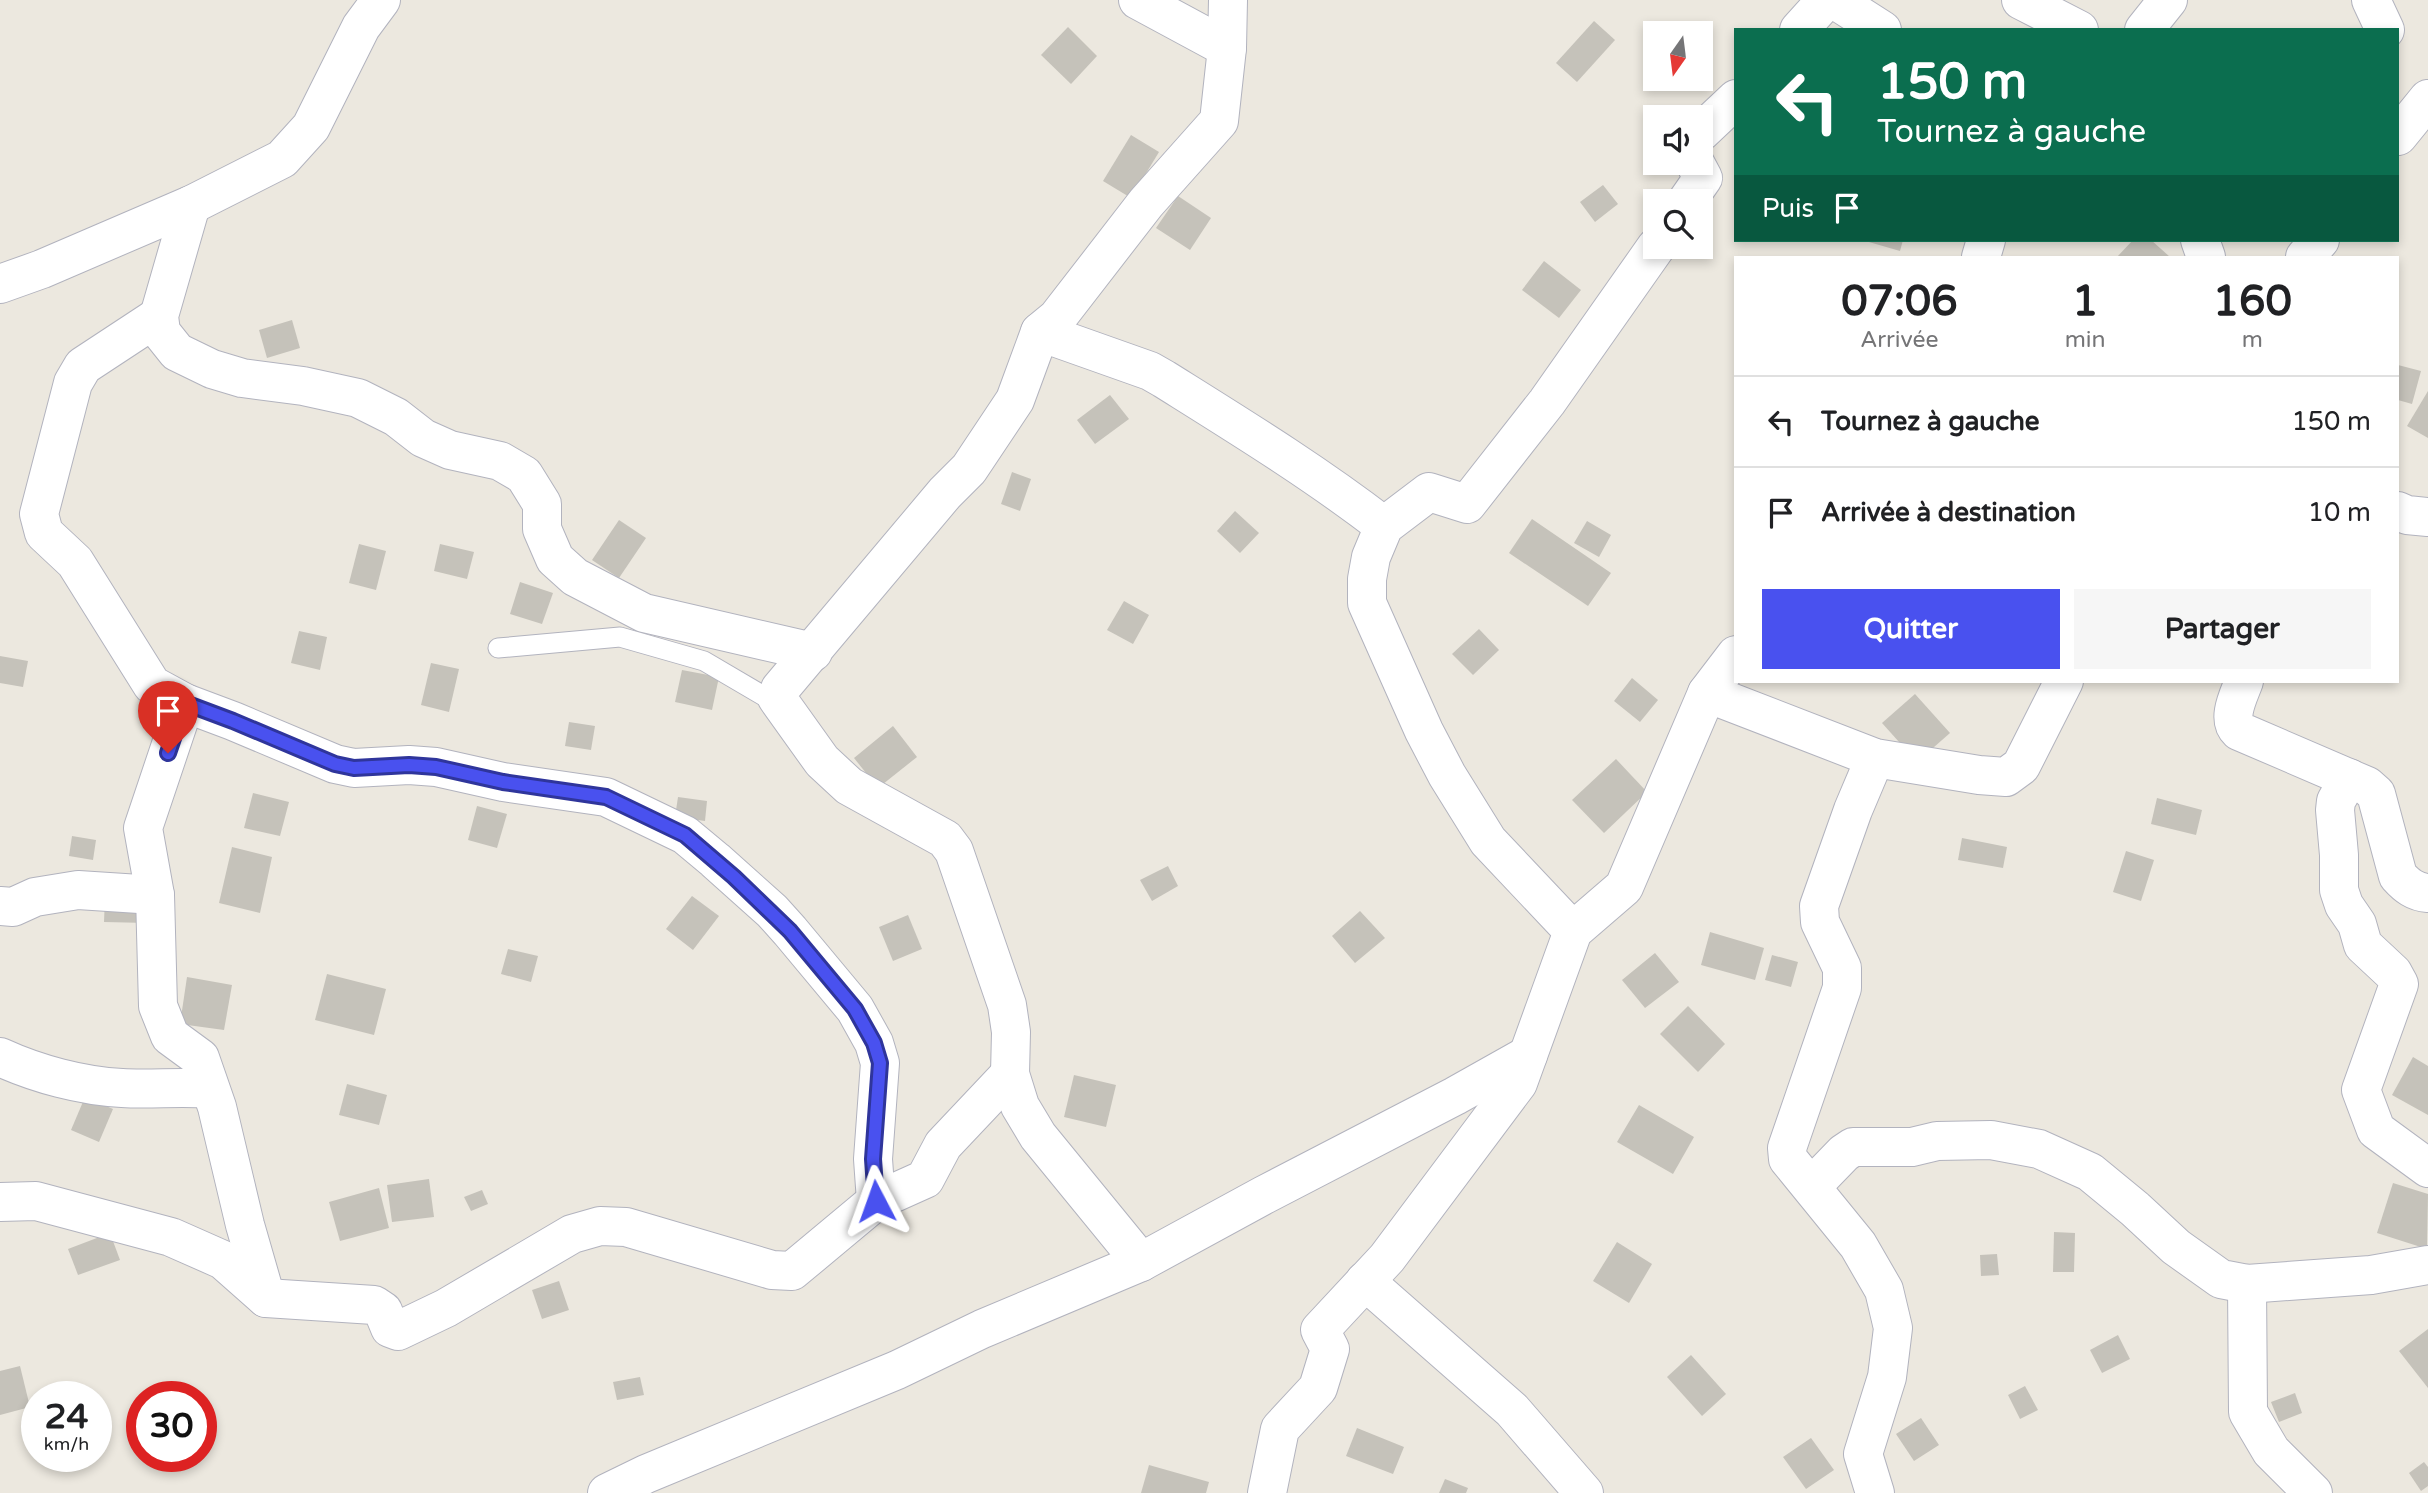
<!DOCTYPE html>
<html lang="fr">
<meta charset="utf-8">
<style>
:root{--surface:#fff;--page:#f6f6f6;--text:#202124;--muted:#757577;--line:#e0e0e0;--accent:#4951ef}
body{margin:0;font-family:"Varela Round",sans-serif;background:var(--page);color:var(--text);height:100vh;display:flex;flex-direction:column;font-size:26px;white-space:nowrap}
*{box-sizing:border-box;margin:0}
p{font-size:23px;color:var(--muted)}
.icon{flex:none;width:38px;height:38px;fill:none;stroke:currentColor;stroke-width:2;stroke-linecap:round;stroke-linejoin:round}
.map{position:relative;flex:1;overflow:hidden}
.panel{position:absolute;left:1734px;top:256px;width:665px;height:427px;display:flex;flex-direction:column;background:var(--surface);border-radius:0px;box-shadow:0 4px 10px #0003}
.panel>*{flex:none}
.guide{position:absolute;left:1734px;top:28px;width:665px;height:214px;border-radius:0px;box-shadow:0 4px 10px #0003;background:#0b6e4f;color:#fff;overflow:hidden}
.needle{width:46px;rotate:194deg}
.fabs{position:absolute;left:1643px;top:21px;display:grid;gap:14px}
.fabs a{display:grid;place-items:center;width:70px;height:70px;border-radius:0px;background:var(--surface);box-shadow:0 4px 10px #0003;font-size:35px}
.speed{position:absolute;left:21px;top:1381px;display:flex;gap:14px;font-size:35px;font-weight:700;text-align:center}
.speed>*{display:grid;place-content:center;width:91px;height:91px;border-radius:50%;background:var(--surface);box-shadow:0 4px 10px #0003;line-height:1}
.speed small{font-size:18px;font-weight:400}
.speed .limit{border:10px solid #d22;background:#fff;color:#111}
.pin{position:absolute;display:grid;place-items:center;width:60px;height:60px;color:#fff;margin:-72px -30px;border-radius:50% 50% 50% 0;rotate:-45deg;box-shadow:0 0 7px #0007}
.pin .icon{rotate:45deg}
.me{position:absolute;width:77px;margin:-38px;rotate:356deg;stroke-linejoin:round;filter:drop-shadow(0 0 5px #0008)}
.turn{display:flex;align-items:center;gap:24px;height:147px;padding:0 28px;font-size:32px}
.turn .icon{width:91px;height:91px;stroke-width:2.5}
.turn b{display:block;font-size:49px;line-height:60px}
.then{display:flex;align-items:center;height:66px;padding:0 28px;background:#0003;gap:14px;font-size:26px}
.eta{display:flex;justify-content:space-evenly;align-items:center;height:119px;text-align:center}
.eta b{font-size:42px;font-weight:700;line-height:49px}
.action{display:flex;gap:14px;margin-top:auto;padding:14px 28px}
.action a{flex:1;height:80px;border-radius:0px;background:var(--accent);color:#fff;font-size:28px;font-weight:700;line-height:80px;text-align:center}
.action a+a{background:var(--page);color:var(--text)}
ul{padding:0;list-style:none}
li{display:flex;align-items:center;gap:21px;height:91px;padding:0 28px;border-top:2px solid var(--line)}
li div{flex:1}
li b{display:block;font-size:26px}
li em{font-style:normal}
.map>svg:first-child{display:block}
.building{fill:#c5c2ba}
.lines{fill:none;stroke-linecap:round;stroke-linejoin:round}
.lane-casing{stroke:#b2b3be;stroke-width:21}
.street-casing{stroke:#b2b3be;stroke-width:40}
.lane{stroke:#fff;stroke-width:19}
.street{stroke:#fff;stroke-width:38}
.route-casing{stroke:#2f359b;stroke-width:18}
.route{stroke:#4951ef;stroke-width:12}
</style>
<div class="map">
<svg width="2428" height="1493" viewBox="0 0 2428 1493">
<rect width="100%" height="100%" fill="#ece8df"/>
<g class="building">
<path d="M1594,21L1615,40L1577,82L1556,63Z"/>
<path d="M1068,27L1097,56L1071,84L1041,55Z"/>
<path d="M1131,135L1159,152L1131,198L1103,181Z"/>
<path d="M1603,185L1618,204L1595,222L1580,202Z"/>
<path d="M1178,196L1211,218L1190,250L1156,228Z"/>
<path d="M1862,240H1903L1900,251Z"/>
<path d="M2133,240H2151L2170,257H2117Z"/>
<path d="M1544,261L1581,290L1559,318L1522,290Z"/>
<path d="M292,320L300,348L267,358L259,330Z"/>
<path d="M2398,365L2421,371L2412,404L2398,400Z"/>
<path d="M2428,391V438L2407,426Z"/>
<path d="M1110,395L1129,419L1095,444L1077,420Z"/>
<path d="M1012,472L1031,479L1020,511L1001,504Z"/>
<path d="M1235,511L1259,533L1240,553L1217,531Z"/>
<path d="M1532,519L1611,573L1588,606L1509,553Z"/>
<path d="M619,520L646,538L619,578L592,560Z"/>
<path d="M1587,521L1611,535L1599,557L1574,543Z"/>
<path d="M359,544L386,551L376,590L349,583Z"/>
<path d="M440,544L474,552L467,579L434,571Z"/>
<path d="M520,582L553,593L542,624L510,614Z"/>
<path d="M1124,601L1149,615L1133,644L1107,630Z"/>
<path d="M1479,629L1499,650L1473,675L1452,654Z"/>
<path d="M299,631L327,637L320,670L291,663Z"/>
<path d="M0,656L28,661L23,687L0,683Z"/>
<path d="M431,663L459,669L449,712L421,705Z"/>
<path d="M682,670L719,677L712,710L675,702Z"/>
<path d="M1632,678L1658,700L1640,722L1614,701Z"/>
<path d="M1915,694L1950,733L1917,762L1882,723Z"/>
<path d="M569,722L595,726L591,750L565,746Z"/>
<path d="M893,726L917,757L878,788L854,758Z"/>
<path d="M1616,759L1647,792L1604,833L1572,800Z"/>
<path d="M253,793L289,802L280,836L244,828Z"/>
<path d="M678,797L707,801L705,821L675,817Z"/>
<path d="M2157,798L2202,810L2196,835L2151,824Z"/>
<path d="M477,806L507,814L497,848L468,840Z"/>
<path d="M72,836L96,840L93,860L69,856Z"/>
<path d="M1962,838L2007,847L2003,868L1958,860Z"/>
<path d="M232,847L272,857L260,913L219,903Z"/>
<path d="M2126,851L2154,860L2141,901L2113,892Z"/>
<path d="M1168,866L1178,886L1152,901L1140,880Z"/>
<path d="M692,896L719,916L693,950L666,929Z"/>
<path d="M105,897L149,899L148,923L104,922Z"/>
<path d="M1360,911L1385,938L1355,963L1332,936Z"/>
<path d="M908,915L922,949L893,961L879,927Z"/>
<path d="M1710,932L1764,948L1755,980L1701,965Z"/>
<path d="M508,949L538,956L531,982L501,974Z"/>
<path d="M1655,953L1679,982L1645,1008L1622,980Z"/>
<path d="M1772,955L1798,962L1791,987L1765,980Z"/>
<path d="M327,974L386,989L374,1035L315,1020Z"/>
<path d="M187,977L232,985L224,1030L180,1024Z"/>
<path d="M1688,1006L1725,1044L1698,1072L1660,1034Z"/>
<path d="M2413,1057L2428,1066V1115L2392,1095Z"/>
<path d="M1074,1075L1116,1085L1106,1127L1064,1117Z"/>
<path d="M347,1084L387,1095L379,1125L339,1115Z"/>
<path d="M85,1097L113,1109L99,1142L71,1130Z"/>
<path d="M1639,1105L1694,1137L1673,1174L1617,1142Z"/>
<path d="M429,1179L434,1217L392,1222L387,1185Z"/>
<path d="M2393,1183L2428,1194L2427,1249L2377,1233Z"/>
<path d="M379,1188L389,1228L340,1241L329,1202Z"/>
<path d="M482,1190L488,1204L471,1211L464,1197Z"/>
<path d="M2054,1232L2075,1233L2074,1272H2053Z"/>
<path d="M110,1233L120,1260L78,1275L68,1249Z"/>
<path d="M1617,1242L1652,1264L1629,1303L1593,1281Z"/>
<path d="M1997,1254L1999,1275L1981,1276L1980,1255Z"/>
<path d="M559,1281L569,1310L542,1319L532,1290Z"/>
<path d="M2428,1329V1388L2399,1351Z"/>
<path d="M2118,1335L2130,1359L2102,1373L2090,1350Z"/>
<path d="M1691,1355L1726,1394L1702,1416L1667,1377Z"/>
<path d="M20,1366L30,1407L0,1415V1371Z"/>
<path d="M640,1377L644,1395L617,1400L613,1382Z"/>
<path d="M2025,1386L2038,1410L2020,1419L2008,1395Z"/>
<path d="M2295,1393L2302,1413L2279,1422L2271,1402Z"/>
<path d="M1921,1418L1939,1445L1914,1461L1896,1434Z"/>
<path d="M1357,1428L1404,1447L1393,1474L1346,1456Z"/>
<path d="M1811,1438L1834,1470L1806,1489L1783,1457Z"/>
<path d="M2424,1462L2428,1467V1486L2421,1491L2409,1473Z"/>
<path d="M1149,1465L1209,1482L1206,1493H1141Z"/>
<path d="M1445,1479L1468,1488L1466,1493H1439Z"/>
</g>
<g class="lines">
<defs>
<path id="lane" d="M498,648L620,637L704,661L779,705"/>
<g id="street">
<path d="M1138,0L1227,48"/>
<path d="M1835,0L1882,30"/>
<path d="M2021,0L2079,30"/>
<path d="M2371,0L2385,30"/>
<path d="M1799,30L1826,0"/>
<path d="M2144,30L2168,0"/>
<path d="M1701,132L1736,99"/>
<path d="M2398,136L2428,99"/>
<path d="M1687,201L1703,178L1695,163"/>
<path d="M191,205L159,316L161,332L177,352L212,369L242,378L303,386L358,398L396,417L423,438L450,450L500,461L524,475L542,504V529L555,559L575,577L644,613L813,652"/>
<path d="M2200,240L2206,257"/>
<path d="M1981,257L1986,240"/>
<path d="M2305,257L2320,240"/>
<path d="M0,284L42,269L191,205L282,159L311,127L361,27L381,0"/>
<path d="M159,316L83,366L73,383L39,514L44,533L75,562L152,685L185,703L233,721L335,764L354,768L409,765L436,767L503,782L606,797L685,835L715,860L772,911L790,931L855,1009L874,1043L880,1063L873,1159L876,1201"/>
<path d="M1040,332L1150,371L1164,379C1239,426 1314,472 1384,526"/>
<path d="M2398,511L2407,515L2428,517"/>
<path d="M2244,681C2239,695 2226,719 2239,731L2367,786L2376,794L2398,876C2407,886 2415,892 2428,893"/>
<path d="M1707,693L1875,758L1979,775L2006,777L2021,766L2064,681"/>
<path d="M185,703L143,828L155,895L158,1006L170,1036L200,1058L217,1107L245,1225L266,1298"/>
<path d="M2349,778L2336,801L2335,810L2339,855V890L2344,905L2357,924L2363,945L2393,973L2399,984L2361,1090L2376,1130L2428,1168"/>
<path d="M0,906L13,907L35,897L78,890L155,895"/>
<path d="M1573,931L1488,841L1447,775L1424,731L1367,603V579L1371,557L1384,526L1429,492L1467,504L1547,402L1656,247"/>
<path d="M0,1057C37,1074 82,1086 122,1088C152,1090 181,1086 210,1089"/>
<path d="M1812,1186L1844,1153L1853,1147H1912L1937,1141L1991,1140L2039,1149L2090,1172L2135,1209L2176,1247L2221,1279L2247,1284L2371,1275L2428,1265"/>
<path d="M0,1202L36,1201L171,1237L223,1260L266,1298L374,1305L383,1311L390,1328L398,1331L446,1308L572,1234L600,1226L626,1227L772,1270L792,1271L876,1201L925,1179L943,1145L1010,1074"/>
<path d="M1141,1262L1038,1136L1020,1106L1010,1074L1011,1032L1007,1005L954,851L945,839L849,786L822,761L777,698L780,689L945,493L969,469L1015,400L1040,332L1057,318L1146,203L1219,121L1227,48L1228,0"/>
<path d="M1365,1281L1512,1410L1584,1493"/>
<path d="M2247,1284L2248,1412L2271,1451L2313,1493"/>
<path d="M607,1493L646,1474L897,1370L982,1329L1141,1262L1264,1195L1455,1096L1528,1055"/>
<path d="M1267,1493L1280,1429L1318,1388L1330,1349L1320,1330L1387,1258L1518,1083L1573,931L1624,887L1707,693L1736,655"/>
<path d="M1875,1493L1863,1454L1887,1377L1893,1328L1884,1290L1858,1245L1788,1159L1787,1148L1842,988V968L1820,922L1819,906L1853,810L1875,758"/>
</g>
</defs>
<use href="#lane" class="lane-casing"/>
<use href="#street" class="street-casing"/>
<use href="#lane" class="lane"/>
<use href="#street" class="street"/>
</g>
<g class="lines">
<defs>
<path id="route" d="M168,753L185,703L233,721L335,764L354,768L409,765L436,767L503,782L606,797L685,835L734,877L790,931L855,1009L874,1043L880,1063L873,1159L876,1201"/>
</defs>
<use href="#route" class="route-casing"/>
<use href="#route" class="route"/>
</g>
</svg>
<div class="fabs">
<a><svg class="needle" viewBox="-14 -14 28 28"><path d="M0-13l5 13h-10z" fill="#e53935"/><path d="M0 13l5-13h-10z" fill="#757577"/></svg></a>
<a><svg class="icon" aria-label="sound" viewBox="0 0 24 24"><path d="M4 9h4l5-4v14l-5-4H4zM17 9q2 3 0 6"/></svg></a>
<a><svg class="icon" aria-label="search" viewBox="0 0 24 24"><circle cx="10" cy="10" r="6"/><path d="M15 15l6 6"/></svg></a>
</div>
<div class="speed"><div>24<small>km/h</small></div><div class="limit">30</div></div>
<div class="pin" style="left:168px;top:753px;background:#d93025"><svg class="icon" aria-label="arrive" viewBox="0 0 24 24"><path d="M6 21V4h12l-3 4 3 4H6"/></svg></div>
<svg class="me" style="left:876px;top:1201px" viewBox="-20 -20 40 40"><path d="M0-17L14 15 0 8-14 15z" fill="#4951ef" stroke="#fff" stroke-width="4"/></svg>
<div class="guide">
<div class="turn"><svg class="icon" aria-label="left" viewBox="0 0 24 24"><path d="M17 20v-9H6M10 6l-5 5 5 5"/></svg><div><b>150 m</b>Tournez à gauche</div></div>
<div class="then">Puis<svg class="icon" aria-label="arrive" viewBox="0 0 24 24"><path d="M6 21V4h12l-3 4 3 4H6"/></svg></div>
</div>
<section class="panel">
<div class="eta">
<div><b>07:06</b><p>Arrivée</p></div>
<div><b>1</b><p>min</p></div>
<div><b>160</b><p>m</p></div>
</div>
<ul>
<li><svg class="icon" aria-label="left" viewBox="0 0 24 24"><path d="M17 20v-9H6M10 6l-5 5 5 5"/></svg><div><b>Tournez à gauche</b></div><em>150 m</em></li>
<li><svg class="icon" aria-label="arrive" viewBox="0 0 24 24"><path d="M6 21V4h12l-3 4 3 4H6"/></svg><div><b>Arrivée à destination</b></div><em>10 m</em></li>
</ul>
<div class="action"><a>Quitter</a><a>Partager</a></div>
</section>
</div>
